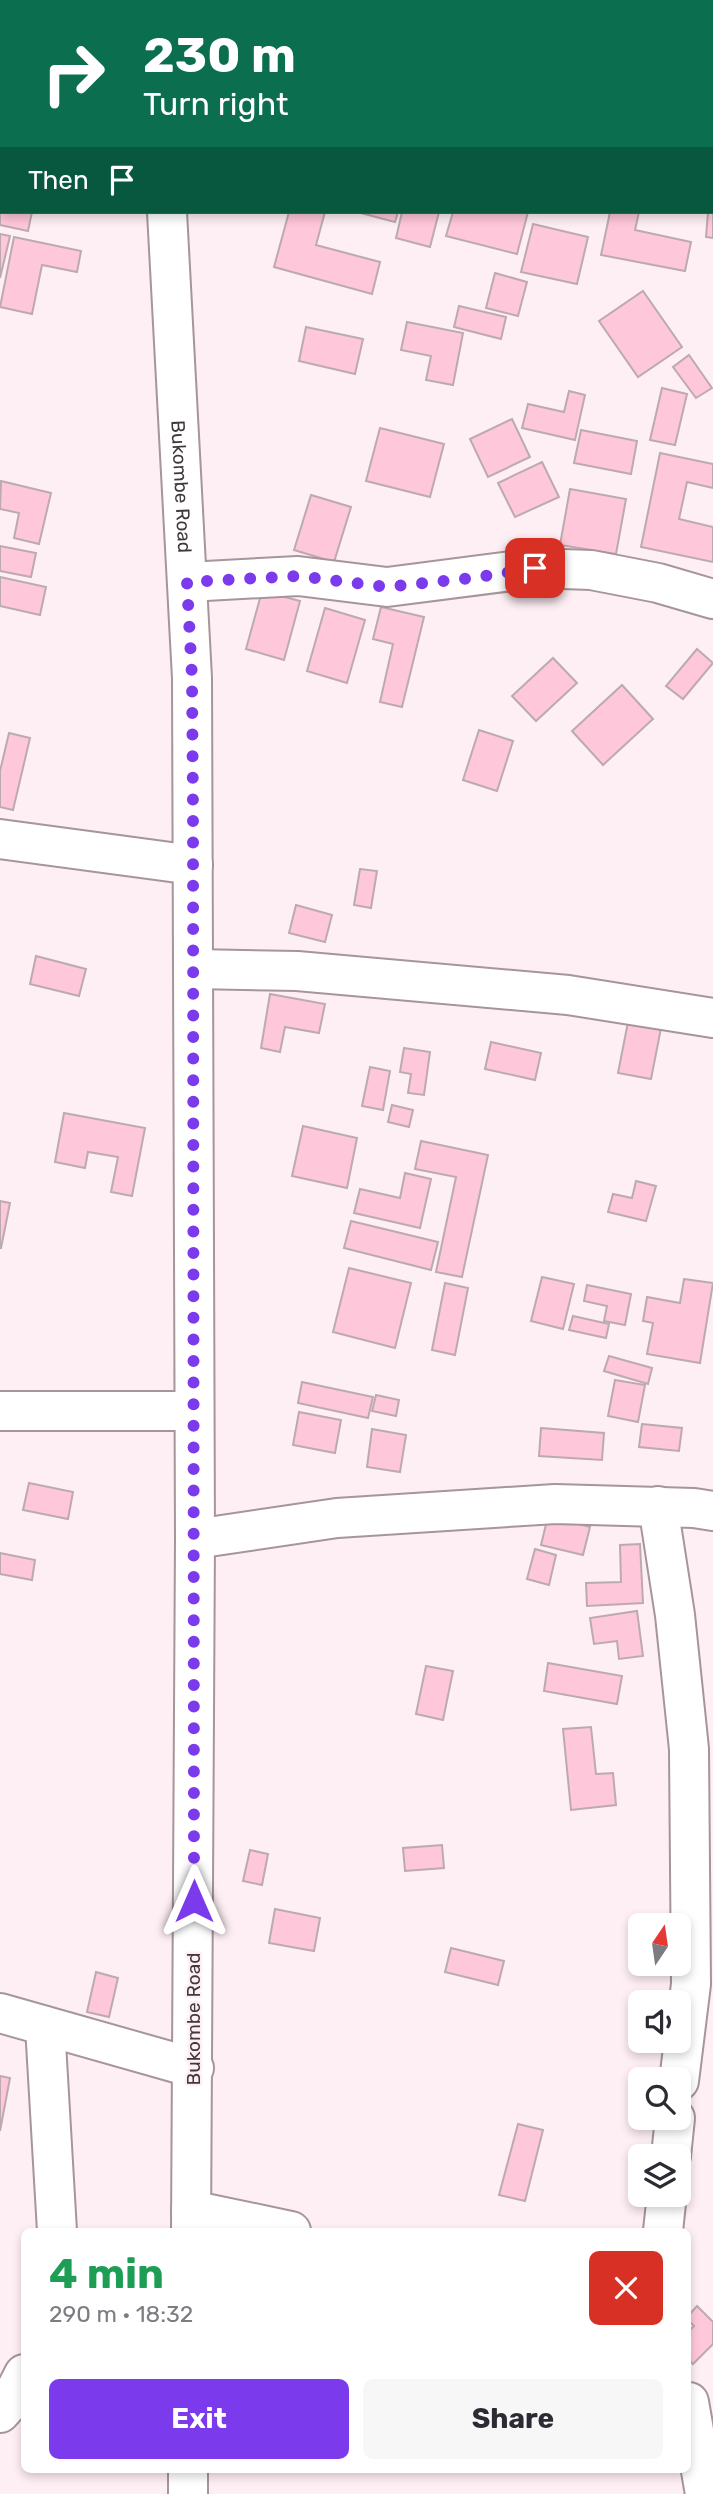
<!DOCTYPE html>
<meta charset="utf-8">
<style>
:root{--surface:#fff;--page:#f7f7f7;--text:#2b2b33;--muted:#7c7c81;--accent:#7c3aed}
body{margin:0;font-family:Rubik,sans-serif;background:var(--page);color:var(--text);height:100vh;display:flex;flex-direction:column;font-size:26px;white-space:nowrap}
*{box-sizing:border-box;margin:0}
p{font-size:23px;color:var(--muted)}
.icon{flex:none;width:38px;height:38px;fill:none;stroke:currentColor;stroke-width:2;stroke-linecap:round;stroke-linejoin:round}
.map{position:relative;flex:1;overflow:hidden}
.panel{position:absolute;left:21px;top:2228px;width:670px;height:245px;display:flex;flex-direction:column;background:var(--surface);border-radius:10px;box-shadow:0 4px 10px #0003}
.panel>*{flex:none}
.banner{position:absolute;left:0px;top:0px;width:714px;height:214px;box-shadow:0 4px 10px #0003;background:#0b6e4f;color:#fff;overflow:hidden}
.needle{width:46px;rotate:13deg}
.buttons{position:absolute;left:628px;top:1913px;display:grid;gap:14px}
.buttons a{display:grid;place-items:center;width:63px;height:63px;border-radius:10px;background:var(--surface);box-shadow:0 4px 10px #0003;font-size:35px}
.pin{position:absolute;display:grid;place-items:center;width:60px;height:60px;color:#fff;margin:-30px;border-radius:14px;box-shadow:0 4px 10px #0006}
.me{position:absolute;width:77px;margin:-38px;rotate:0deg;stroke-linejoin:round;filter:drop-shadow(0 0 5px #0008)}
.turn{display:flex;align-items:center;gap:24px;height:147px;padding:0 28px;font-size:32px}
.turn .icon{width:91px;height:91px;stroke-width:2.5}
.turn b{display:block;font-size:49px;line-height:60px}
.then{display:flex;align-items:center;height:66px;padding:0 28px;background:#0003;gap:14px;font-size:26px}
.round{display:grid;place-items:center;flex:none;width:74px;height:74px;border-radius:10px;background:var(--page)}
.headline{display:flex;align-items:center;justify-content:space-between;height:119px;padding:0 28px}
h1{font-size:42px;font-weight:700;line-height:52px;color:#1e9e55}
.action{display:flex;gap:14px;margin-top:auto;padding:14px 28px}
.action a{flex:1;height:80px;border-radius:10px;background:var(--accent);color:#fff;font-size:28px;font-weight:700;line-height:80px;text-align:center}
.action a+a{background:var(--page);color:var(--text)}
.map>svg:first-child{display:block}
.building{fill:#ffc7da;stroke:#bcaab0;stroke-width:2}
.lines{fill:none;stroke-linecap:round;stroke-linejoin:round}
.street-casing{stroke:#a6959a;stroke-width:42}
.secondary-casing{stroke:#a6959a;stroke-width:42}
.street{stroke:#fff;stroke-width:38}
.secondary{stroke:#fff;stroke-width:38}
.route{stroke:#7c3aed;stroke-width:12;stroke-dasharray:0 21.6}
.labels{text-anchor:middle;stroke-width:5;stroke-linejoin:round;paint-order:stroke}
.street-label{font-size:19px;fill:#40393b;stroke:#feeff4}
</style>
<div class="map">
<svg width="713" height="2494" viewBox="0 0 713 2494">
<rect width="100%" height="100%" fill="#feeff4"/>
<g class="building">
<path d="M0,177L2,212H32L28,231L0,225Z"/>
<path d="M713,211V238L706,237L708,212Z"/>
<path d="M289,212H325L316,245L380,262L372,294L274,267Z"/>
<path d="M357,212H398L395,222Z"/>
<path d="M402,212H439L430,247L396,238Z"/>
<path d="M453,212H528L517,254L446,236Z"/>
<path d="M610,212H639L635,230L691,242L685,271L601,255Z"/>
<path d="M533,224L588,237L577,284L521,272Z"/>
<path d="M0,234L10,236L0,278Z"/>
<path d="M14,237L81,251L77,272L42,265L32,314L0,307Z"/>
<path d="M495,273L527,282L518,316L486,308Z"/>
<path d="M643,291L682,347L638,377L599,321Z"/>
<path d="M459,306L506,317L501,339L454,327Z"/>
<path d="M407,322L463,333L453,385L426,380L431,356L401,350Z"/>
<path d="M306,327L363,339L355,374L299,361Z"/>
<path d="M689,355L712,388L696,398L673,367Z"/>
<path d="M662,388L687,394L675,445L650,440Z"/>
<path d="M569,391L585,395L575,440L522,428L528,404L564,412Z"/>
<path d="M512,419L530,457L488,477L470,439Z"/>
<path d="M380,428L444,444L430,497L366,481Z"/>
<path d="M581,430L637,441L631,474L574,463Z"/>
<path d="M660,453L713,464V488L687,482L679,519L713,527V562L641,547Z"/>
<path d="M542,462L559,497L515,517L498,483Z"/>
<path d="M1,481L51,493L39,544L14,538L19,513L0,509Z"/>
<path d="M570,489L626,499L616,554L560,545Z"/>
<path d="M311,495L351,507L334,562L294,550Z"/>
<path d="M0,546L36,553L31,577L0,571Z"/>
<path d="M0,577L46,587L40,615L0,606Z"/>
<path d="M262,591L300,601L284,660L246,649Z"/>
<path d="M381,607L424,617L402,707L380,702L393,644L373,639Z"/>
<path d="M325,608L365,620L347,683L307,671Z"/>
<path d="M697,649L713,663L683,699L666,686Z"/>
<path d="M553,658L577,683L536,721L512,696Z"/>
<path d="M622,685L653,719L603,765L572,731Z"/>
<path d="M479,730L513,741L497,791L463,780Z"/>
<path d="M9,733L30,738L13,810L0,807V771Z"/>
<path d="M360,869L377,871L371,908L354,905Z"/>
<path d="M296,905L332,915L325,942L289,933Z"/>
<path d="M36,956L86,969L79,996L30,984Z"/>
<path d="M270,994L325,1004L319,1033L285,1027L280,1052L261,1048Z"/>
<path d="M629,1017L662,1023L651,1079L618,1073Z"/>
<path d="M491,1042L541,1053L535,1080L485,1069Z"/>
<path d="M404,1048L430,1052L424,1095L408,1093L411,1074L400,1072Z"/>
<path d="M370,1067L390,1071L383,1110L362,1106Z"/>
<path d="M392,1105L413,1110L409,1127L388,1122Z"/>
<path d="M64,1113L145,1128L132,1196L111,1192L118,1157L88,1152L85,1168L55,1162Z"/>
<path d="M303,1126L357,1138L347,1188L292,1176Z"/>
<path d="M421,1141L488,1155L462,1277L436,1272L456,1177L415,1169Z"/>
<path d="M405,1173L431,1179L420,1228L354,1213L360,1189L400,1198Z"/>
<path d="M636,1181L656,1186L646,1221L608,1212L613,1194L632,1198Z"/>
<path d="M0,1201L10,1203L1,1248H0Z"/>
<path d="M351,1221L438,1242L431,1270L344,1248Z"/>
<path d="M349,1268L411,1283L395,1348L333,1332Z"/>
<path d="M542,1277L574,1284L563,1329L531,1321Z"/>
<path d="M684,1279L713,1283L700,1363L647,1354L653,1323L643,1321L647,1297L680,1303Z"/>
<path d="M445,1283L468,1288L455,1355L432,1350Z"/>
<path d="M587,1285L631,1294L625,1325L604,1321L607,1306L584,1301Z"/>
<path d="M573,1316L609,1324L606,1338L569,1330Z"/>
<path d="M609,1356L652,1368L648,1384L604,1371Z"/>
<path d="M615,1380L645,1385L638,1422L608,1416Z"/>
<path d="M302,1382L373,1397L368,1418L298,1403Z"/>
<path d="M376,1395L399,1400L396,1416L372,1411Z"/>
<path d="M299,1412L341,1420L335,1453L293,1445Z"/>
<path d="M642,1424L682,1428L679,1451L639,1447Z"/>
<path d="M541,1428L604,1433L602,1460L539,1456Z"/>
<path d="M372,1429L406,1435L400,1472L367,1467Z"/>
<path d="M29,1483L73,1492L68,1519L23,1510Z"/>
<path d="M548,1516L590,1527L583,1555L541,1545Z"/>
<path d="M640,1544L643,1603L587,1606L586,1583L621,1582L620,1545Z"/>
<path d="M535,1549L556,1555L549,1585L527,1579Z"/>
<path d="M0,1553L35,1560L32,1580L0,1574Z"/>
<path d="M637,1611L643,1656L619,1659L617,1641L594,1644L590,1618Z"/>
<path d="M548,1663L622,1676L617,1704L544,1691Z"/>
<path d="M426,1666L453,1671L443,1720L416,1714Z"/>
<path d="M591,1727L596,1774L613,1773L616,1805L571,1810L563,1729Z"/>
<path d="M442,1845L444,1868L405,1871L403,1848Z"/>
<path d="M250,1850L268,1854L262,1885L243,1881Z"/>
<path d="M275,1909L320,1918L314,1951L269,1943Z"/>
<path d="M451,1948L504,1961L498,1985L445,1972Z"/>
<path d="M96,1972L118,1978L109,2017L87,2012Z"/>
<path d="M0,2076L10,2078L0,2131Z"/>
<path d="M518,2124L543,2130L525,2201L499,2195Z"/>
<path d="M697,2306L713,2322V2344L693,2364L688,2359V2332L694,2326L688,2320V2316Z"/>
</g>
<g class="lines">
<defs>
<g id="street">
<path d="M0,96L2,95"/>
<path d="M712,130H713"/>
<path d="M187,582L298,576L387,587L535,568L591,570L658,583L713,599"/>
<path d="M0,839L193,865"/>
<path d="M194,969L297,971L568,995L713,1018"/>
<path d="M0,1411H194"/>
<path d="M658,1506L675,1615L689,1749L691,1984L679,2081"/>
<path d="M195,1539L337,1518L555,1504L694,1508L713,1511"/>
<path d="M0,2013L194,2068"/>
<path d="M45,2026L57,2231"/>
<path d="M671,2156L675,2118"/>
<path d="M191,2210L291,2231"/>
<path d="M663,2231L667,2194"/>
<path d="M689,2402L705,2494"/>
<path d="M0,2413L9,2403L24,2374"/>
</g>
<g id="secondary">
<path d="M162,2V0"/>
<path id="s1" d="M167,212L192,678L195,1539L191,2231"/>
<path d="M188,2494V2469"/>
</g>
</defs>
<use href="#street" class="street-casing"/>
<use href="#secondary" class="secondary-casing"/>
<use href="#street" class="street"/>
<use href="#secondary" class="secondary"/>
</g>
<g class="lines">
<path class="route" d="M194,1901L193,811L192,678L187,582L298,576L387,587L473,578L535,568"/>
</g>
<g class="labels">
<g class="street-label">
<text dy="7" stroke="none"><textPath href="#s1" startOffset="275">Bukombe Road</textPath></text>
<text transform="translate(193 2019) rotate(-90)" y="7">Bukombe Road</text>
</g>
</g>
</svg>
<div class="buttons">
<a><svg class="needle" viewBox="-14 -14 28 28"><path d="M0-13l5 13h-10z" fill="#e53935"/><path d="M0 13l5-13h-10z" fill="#7c7c81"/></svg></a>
<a><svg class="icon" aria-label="sound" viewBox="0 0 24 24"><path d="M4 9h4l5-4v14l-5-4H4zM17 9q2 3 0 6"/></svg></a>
<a><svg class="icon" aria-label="search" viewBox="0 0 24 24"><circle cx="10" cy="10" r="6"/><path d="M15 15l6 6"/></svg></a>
<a><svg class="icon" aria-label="layers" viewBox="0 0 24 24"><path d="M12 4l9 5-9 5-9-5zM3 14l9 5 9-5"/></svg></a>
</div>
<div class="pin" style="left:535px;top:568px;background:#d93025"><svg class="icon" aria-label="arrive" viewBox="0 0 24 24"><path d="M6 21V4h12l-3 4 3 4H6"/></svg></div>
<svg class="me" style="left:194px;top:1901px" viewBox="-20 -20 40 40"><path d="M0-17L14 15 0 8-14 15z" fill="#7c3aed" stroke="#fff" stroke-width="4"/></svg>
<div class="banner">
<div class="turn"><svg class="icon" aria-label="right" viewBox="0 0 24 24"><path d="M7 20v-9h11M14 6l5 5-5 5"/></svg><div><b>230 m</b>Turn right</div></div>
<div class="then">Then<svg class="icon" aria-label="arrive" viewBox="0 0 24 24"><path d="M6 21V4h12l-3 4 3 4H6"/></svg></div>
</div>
<section class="panel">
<div class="headline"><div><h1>4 min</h1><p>290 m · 18:32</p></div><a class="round" style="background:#d93025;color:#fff"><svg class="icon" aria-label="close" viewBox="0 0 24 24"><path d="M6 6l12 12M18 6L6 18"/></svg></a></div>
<div class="action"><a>Exit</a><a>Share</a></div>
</section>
</div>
